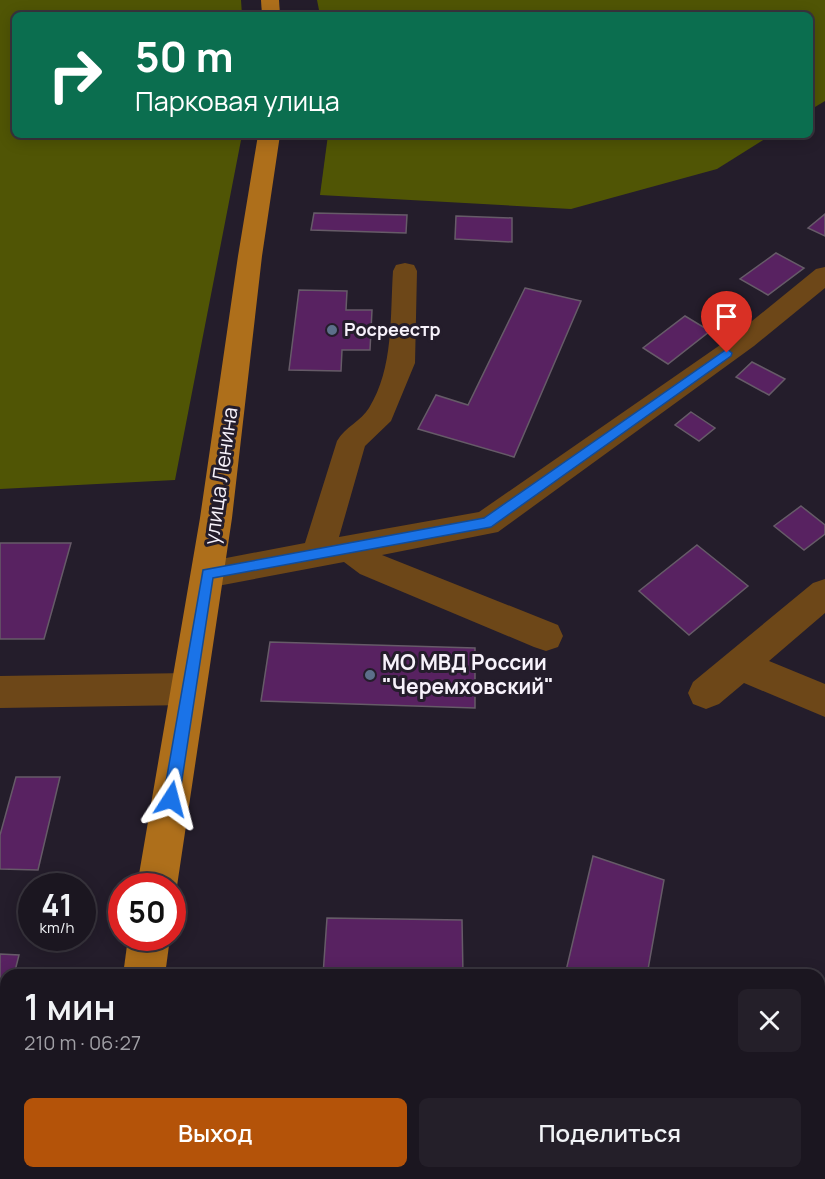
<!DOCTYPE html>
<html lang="ru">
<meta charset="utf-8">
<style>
:root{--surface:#1b1620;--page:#241f29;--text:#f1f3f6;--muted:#a09fa5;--line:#39353e;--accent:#b45309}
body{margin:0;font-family:Manrope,sans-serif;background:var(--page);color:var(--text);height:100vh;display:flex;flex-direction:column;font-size:22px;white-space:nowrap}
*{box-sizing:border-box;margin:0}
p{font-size:20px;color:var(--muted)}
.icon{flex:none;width:33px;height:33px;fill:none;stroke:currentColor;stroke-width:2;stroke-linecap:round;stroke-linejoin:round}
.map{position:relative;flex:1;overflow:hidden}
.details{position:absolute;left:0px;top:969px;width:825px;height:210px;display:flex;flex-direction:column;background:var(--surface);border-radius:18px 18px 0 0;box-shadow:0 3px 15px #0003,0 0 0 2px var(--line)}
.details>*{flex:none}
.hud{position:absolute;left:12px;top:12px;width:801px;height:126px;border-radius:9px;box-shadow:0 3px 15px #0003,0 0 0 2px var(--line);background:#0b6e4f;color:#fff;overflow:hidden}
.speed{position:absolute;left:18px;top:873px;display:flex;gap:12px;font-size:30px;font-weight:700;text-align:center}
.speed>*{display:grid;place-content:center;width:78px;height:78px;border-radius:50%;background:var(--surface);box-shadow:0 3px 15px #0003,0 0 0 2px var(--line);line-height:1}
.speed small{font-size:15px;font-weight:400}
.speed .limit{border:9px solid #d22;background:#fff;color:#111}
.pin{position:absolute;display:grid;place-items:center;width:51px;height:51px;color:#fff;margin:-62px -26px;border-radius:50% 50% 50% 0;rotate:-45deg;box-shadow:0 0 6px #0007}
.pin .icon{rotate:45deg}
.me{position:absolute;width:66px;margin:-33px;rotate:9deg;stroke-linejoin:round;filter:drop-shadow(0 0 4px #0008)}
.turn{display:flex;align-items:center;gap:21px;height:126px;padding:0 24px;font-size:27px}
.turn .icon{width:78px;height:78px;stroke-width:2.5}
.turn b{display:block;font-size:42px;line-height:51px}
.round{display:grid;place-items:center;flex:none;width:63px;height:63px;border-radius:9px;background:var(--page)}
.summary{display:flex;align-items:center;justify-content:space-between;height:102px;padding:0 24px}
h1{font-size:36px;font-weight:600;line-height:45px}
.button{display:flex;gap:12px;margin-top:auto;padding:12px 24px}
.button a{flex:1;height:69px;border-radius:9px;background:var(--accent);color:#fff;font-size:24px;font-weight:600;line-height:69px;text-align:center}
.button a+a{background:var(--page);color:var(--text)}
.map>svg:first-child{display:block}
.forest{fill:#505505}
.building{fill:#582261;stroke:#665b68;stroke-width:1.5}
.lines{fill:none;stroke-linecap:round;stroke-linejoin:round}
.minor{fill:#6d4718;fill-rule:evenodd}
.major{fill:#ae6f1b;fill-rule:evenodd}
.route{fill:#1a73e8;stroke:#114b97;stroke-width:1.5}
.service-dot{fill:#5c6f8a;stroke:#241d2b;stroke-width:2}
.labels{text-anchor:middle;stroke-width:6;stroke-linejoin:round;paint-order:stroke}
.far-poi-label{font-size:18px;font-weight:bold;fill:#f7f2fb;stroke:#241d2b;text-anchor:start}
.street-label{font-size:21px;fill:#f7f2fb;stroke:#241d2b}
.poi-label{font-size:21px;font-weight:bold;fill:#f7f2fb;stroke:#241d2b;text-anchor:start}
</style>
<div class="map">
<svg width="825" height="1179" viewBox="0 0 825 1179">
<rect width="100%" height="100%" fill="#241d2b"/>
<g class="forest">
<path d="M0,0H241L242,15H15V135H242L175,480L0,489Z"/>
<path d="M317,0H825V101L810,110V15H320Z"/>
<path d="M328,135H771L717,169L571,209L320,195Z"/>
</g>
<g class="building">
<path d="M314,213L407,215L406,233L311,230Z"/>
<path d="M825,214V236L808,228Z"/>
<path d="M456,216L512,218V242L455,239Z"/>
<path d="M776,253L804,268L768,295L740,279Z"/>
<path d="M525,288L581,301L514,457L418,429L436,395L468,405Z"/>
<path d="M299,290L347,291L346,310H372L370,350H342L341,371L289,370Z"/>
<path d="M685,316L710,331L668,364L643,348Z"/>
<path d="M752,362L785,379L769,395L736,377Z"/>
<path d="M691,412L715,428L699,441L675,425Z"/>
<path d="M801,506L825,525V534L804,550L774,526Z"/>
<path d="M0,543H71L44,639H0Z"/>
<path d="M697,545L748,586L689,635L639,591Z"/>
<path d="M270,642L475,648V708L261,701Z"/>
<path d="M16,777H60L38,870L0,869V835Z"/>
<path d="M593,856L664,880L647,975H565Z"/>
<path d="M327,918L462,920L463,975H323Z"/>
<path d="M0,954L19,955L14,975H6V1004L0,1026Z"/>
</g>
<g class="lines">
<g class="minor">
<path d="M405,263L414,265L417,271L415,363L391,421L365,446L339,537L479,512L736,334L816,269L825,267V288L754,346L498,532L382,555L558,625L563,636L558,647L546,651L534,647L360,574L344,562L207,588L195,584L191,574L195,564L305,543L337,441C345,427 361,421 369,408C394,368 390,316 393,271L396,265Z"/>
<path d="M825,579V613L769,661L825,684V717L744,683L719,704L706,709L693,704L688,693L693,682L813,583Z"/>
<path d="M188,673L201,678L206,689L201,700L188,705L0,708V676Z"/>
</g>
<g class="major">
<path d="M261,0H279L280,15H262Z"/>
<path d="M258,135H280L262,256L232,518L177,886L172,898V886H137L200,518L238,256Z"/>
<path d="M128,938H170L165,975H123Z"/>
<path d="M89,1173H137L136,1179H88Z"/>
</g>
</g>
<path class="route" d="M727,349L732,353L731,356L491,527L213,578L179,799L176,804L171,806L165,804L163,799L203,570L484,518Z"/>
<g class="service-dot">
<circle cx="332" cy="330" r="6"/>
<circle cx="370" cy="675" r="6"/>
</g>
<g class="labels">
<g class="far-poi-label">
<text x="344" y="336">Росреестр</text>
</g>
<g class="street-label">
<text transform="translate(221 476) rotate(-82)" y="7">улица Ленина</text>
</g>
<g class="poi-label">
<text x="382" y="670">МО МВД России<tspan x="382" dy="24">"Черемховский"</tspan></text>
</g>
</g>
</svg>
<div class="speed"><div>41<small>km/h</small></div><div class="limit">50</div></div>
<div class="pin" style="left:727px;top:353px;background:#d93025"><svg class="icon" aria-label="arrive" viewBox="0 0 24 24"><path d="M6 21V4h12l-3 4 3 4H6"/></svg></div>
<svg class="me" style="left:171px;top:799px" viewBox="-20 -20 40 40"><path d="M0-17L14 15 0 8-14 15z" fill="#1a73e8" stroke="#fff" stroke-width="4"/></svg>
<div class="hud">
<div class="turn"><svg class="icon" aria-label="right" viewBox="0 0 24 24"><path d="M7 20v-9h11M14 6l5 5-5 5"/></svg><div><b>50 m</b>Парковая улица</div></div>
</div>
<section class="details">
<div class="summary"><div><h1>1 мин</h1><p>210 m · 06:27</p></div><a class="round"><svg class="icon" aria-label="close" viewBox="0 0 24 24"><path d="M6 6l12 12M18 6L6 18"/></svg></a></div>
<div class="button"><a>Выход</a><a>Поделиться</a></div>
</section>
</div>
